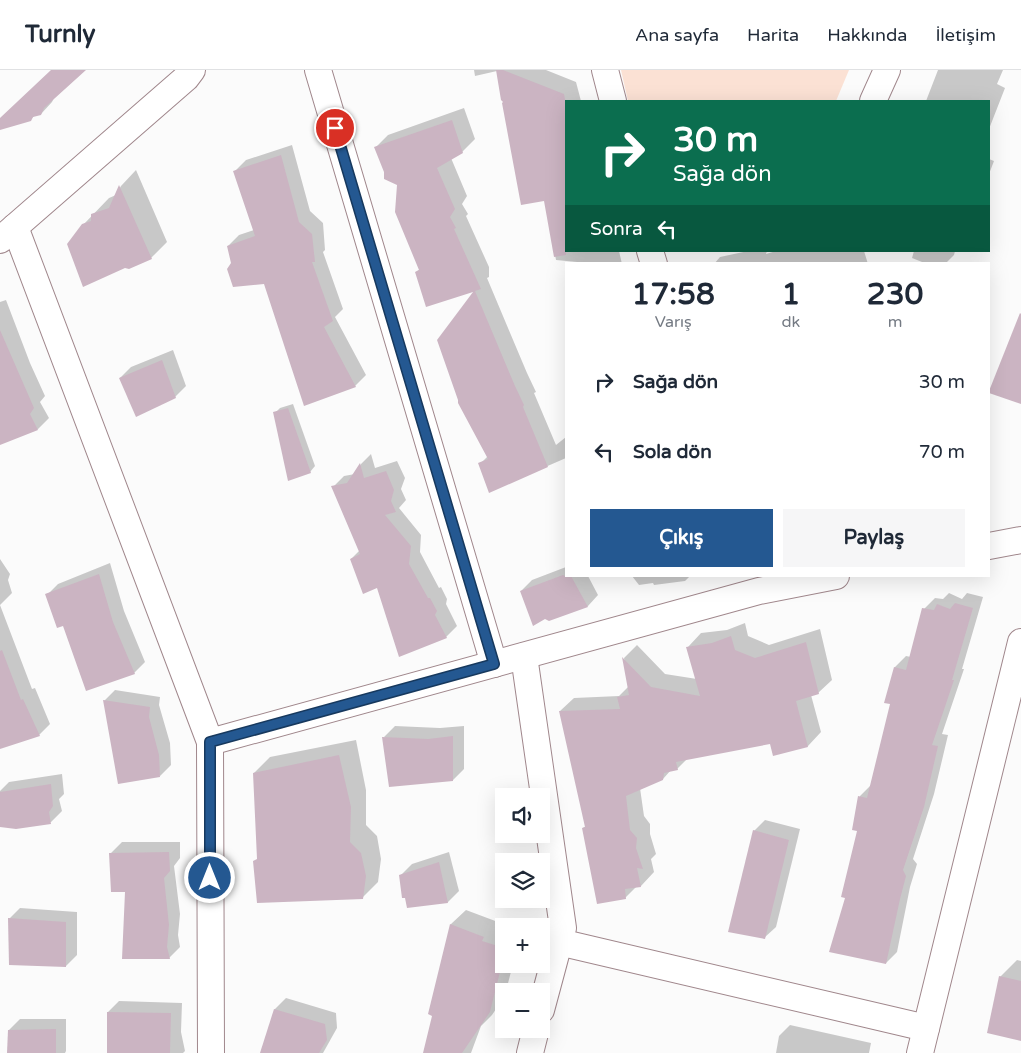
<!DOCTYPE html>
<html lang="tr">
<meta charset="utf-8">
<style>
:root{--surface:#fff;--page:#f6f6f7;--text:#1f2937;--muted:#747a83;--line:#e0e1e3;--accent:#245891}
body{margin:0;font-family:"Varela Round",sans-serif;background:var(--page);color:var(--text);height:100vh;display:flex;flex-direction:column;font-size:19px;white-space:nowrap}
*{box-sizing:border-box;margin:0}
p{font-size:16px;color:var(--muted)}
.icon{flex:none;width:28px;height:28px;fill:none;stroke:currentColor;stroke-width:2;stroke-linecap:round;stroke-linejoin:round}
.map{position:relative;flex:1;overflow:hidden}
.panel{position:absolute;left:565px;top:192px;width:425px;height:315px;display:flex;flex-direction:column;background:var(--surface);border-radius:0px;box-shadow:0 5px 20px #0002}
.panel>*{flex:none}
.hud{position:absolute;left:565px;top:30px;width:425px;height:152px;border-radius:0px;box-shadow:0 5px 20px #0002;background:#0b6e4f;color:#fff;overflow:hidden}
.tools{position:absolute;left:495px;top:718px;display:grid;gap:10px}
.tools a{display:grid;place-items:center;width:55px;height:55px;border-radius:0px;background:var(--surface);box-shadow:0 5px 20px #0002;font-size:25px}
.pin{position:absolute;display:grid;place-items:center;width:42px;height:42px;color:#fff;margin:-21px;border:2px solid #fff;border-radius:50%;box-shadow:0 1px 5px #0007}
.me{position:absolute;width:55px;margin:-28px;rotate:0deg;stroke-linejoin:round;filter:drop-shadow(0 0 4px #0008)}
.turn{display:flex;align-items:center;gap:18px;height:105px;padding:0 25px;font-size:22px}
.turn .icon{width:65px;height:65px;stroke-width:2.5}
.turn b{display:block;font-size:35px;line-height:42px}
.then{display:flex;align-items:center;height:48px;padding:0 25px;background:#0003;gap:10px;font-size:19px}
.eta{display:flex;justify-content:space-evenly;align-items:center;height:85px;text-align:center}
.eta b{font-size:30px;font-weight:700;line-height:35px}
.cta{display:flex;gap:10px;margin-top:auto;padding:10px 25px}
.cta a{flex:1;height:58px;border-radius:0px;background:var(--accent);color:#fff;font-size:20px;font-weight:700;line-height:58px;text-align:center}
.cta a+a{background:var(--page);color:var(--text)}
ul{padding:0;list-style:none}
li{display:flex;align-items:center;gap:15px;height:70px;padding:0 25px}
li div{flex:1}
li b{display:block;font-size:19px}
li em{font-style:normal}
header{display:flex;align-items:center;gap:30px;box-sizing:border-box;height:70px;padding:0 25px;background:var(--surface);border-bottom:1px solid var(--line)}
header strong{font-size:24px}
nav{display:flex;gap:28px;margin-inline-start:auto;font-size:18px}
.map>svg:first-child{display:block}
.green{fill:#fbe1d4}
.shadow{fill:#0003}
.building{fill:#cbb4c2}
.lines{fill:none;stroke-linecap:round;stroke-linejoin:round}
.minor-casing{stroke:#a0878c;stroke-width:28}
.minor{stroke:#fff;stroke-width:26}
.route-casing{stroke:#17395e;stroke-width:12}
.route{stroke:#245891;stroke-width:9}
</style>
<header>
<strong>Turnly</strong>
<nav><a>Ana sayfa</a><a>Harita</a><a>Hakkında</a><a>İletişim</a></nav>
</header>
<div class="map">
<svg width="1021" height="983" viewBox="0 0 1021 983">
<rect width="100%" height="100%" fill="#fbfbfb"/>
<path class="green" d="M621,0H849L836,31H628Z"/>
<g class="shadow">
<path d="M52,0H84L54,28L52,32L41,44L35,45L30,50L0,59V49Z"/>
<path d="M474,0H546L576,12L581,31H566V181H619L622,194H598L556,190L545,129L504,32L497,1L475,6Z"/>
<path d="M938,0H1003L997,14L1005,18L989,59V31H926Z"/>
<path d="M464,38L475,69L462,82L451,88L467,126L462,134L468,144L466,146L489,197V207L487,208L527,303L536,322L534,323L556,375L566,367V388L490,421L480,394L488,386L438,270L476,219L416,202L420,199L398,114L386,102L376,77L388,65Z"/>
<path d="M292,75L310,141L323,153L325,180L323,182L343,239L335,247L366,305L355,316L265,212L232,194L228,176L239,165L254,160L235,101L246,90Z"/>
<path d="M989,89L994,91L989,104Z"/>
<path d="M136,100L167,172L151,188L83,155L109,128L116,125L121,116Z"/>
<path d="M748,181H767L766,184L776,181H864L868,194H714L720,187Z"/>
<path d="M914,181H955L954,185L945,194H927L912,188Z"/>
<path d="M6,230L30,293L45,326L40,332L49,348L38,359L0,374V232Z"/>
<path d="M173,280L186,316L175,327L120,308L131,297Z"/>
<path d="M293,334L315,396L310,402L275,343L280,338Z"/>
<path d="M371,384L375,398L397,391L405,408L401,419L406,430L399,438L421,465L420,482L439,518L441,517L447,529L446,534L457,556L446,567L378,516L351,489L360,480L333,417L344,406L355,404L361,394Z"/>
<path d="M0,489L10,504L8,510L12,523L0,535Z"/>
<path d="M110,493L124,541L145,592L134,603L63,554L47,525L58,514Z"/>
<path d="M566,497V506H588L598,525L588,536L549,549L521,521L532,510Z"/>
<path d="M632,506H690L685,511L654,515L653,513L639,515Z"/>
<path d="M949,523L962,529L967,523L983,527L962,599H964L942,664L948,665L934,724L913,789L917,794L910,817L897,882L886,893L846,827L858,760L860,726L871,715L892,633L895,597L906,586L911,587L924,539L935,528L943,529Z"/>
<path d="M0,535L32,619L35,618L50,654L39,665L0,678Z"/>
<path d="M745,553L748,566L769,575L820,559L832,610L818,623L811,625L821,662L808,676L770,672L687,689L677,699L671,700L663,709L640,718L644,746L650,754V764L656,784L651,789L654,802L641,816H637L625,828L583,758L586,756L560,641L574,628L619,626L629,616L624,588L637,575L665,604L697,609L688,577L701,563L727,560Z"/>
<path d="M115,620L160,627L159,635L170,673L171,695L160,706L104,631Z"/>
<path d="M395,656L440,658L464,656V699L453,710L384,667Z"/>
<path d="M356,670L366,720V755L377,766L381,789L378,812L362,828L258,788L254,703L270,687Z"/>
<path d="M62,704L64,724L59,729L62,741L51,752L0,746V721L9,712Z"/>
<path d="M765,750L800,759L776,857L764,868L754,761Z"/>
<path d="M122,772H180V788L174,796L180,844L178,865L180,877L169,888L127,821L111,783Z"/>
<path d="M449,782L459,821L448,832L408,837L401,805L412,794Z"/>
<path d="M20,838L77,842V885L66,896L9,849Z"/>
<path d="M466,840L498,852L496,857L504,859V894H513L506,921H504V927L492,945L481,956L471,983H425L434,946L430,944L451,854Z"/>
<path d="M1017,890L1021,891V970L1000,907Z"/>
<path d="M286,928L336,943L337,958L323,983H263L275,939Z"/>
<path d="M119,931L182,933L181,962L185,981L183,983H109L108,942Z"/>
<path d="M20,949H66V981L65,983H8L9,960Z"/>
<path d="M790,955L871,973L869,983H776L779,966Z"/>
</g>
<g class="building">
<path d="M51,0H86L44,38L41,45L33,47L31,51L0,60V48Z"/>
<path d="M496,0H503L564,24L566,34V185L554,187L544,131L521,135L502,33L503,32L501,30Z"/>
<path d="M452,50L463,83L437,98L455,139L450,147L456,158L454,159L481,219L475,221L515,316L524,335L523,337L548,397L489,423L478,393L488,389L458,333V330L437,270L473,222L426,237L415,202L419,200L395,142L397,115L384,109V102L374,77Z"/>
<path d="M281,85L299,152L312,164L315,192H312L333,251L324,257L356,317L304,336L264,214L233,217L227,199L231,193L227,176L255,166L233,101Z"/>
<path d="M119,115L152,189L129,199L125,198L83,217L67,174L82,154L91,151V144L109,138Z"/>
<path d="M1020,243L1021,244V334L989,323V321Z"/>
<path d="M0,260L34,338L30,344L38,360L0,375Z"/>
<path d="M162,290L176,328L136,347L119,308Z"/>
<path d="M288,338L311,403L288,411L273,342Z"/>
<path d="M360,393L364,408L386,401L394,420L391,431L396,442L385,445L411,476L409,494L428,528H430L437,541L435,545L447,568L399,587L377,518L363,524L350,489L360,484L331,416L347,413Z"/>
<path d="M99,504L113,552L135,604L86,621L63,556L57,558L45,524Z"/>
<path d="M563,505L565,506H571L588,537L549,551L545,549L533,556L520,521Z"/>
<path d="M955,533L973,538L952,610H954L932,675L938,676L924,737L903,800L906,806L900,829L886,894L829,882L845,828L841,827L857,761L852,760L858,726L867,728L890,634L884,633L894,597L906,600L922,538L934,540L937,534L950,539Z"/>
<path d="M731,566L735,580L755,588L806,572L819,624L796,631L808,677L773,686L770,674L676,692L678,700L664,703L663,710L626,726L630,760L637,768L636,778L643,799L637,798L641,817L625,819L626,829L597,834L582,758L585,757L559,641L620,639L617,627L629,625L622,587L651,617L700,626L686,577L712,573Z"/>
<path d="M2,580L21,630L23,629L40,666L0,679V581Z"/>
<path d="M103,630L150,637L149,647L159,685L160,707L118,714Z"/>
<path d="M453,666V711L389,717L382,667L428,669Z"/>
<path d="M339,685L351,737L350,772L361,783L366,806L363,829L257,833L253,791L257,789L253,703Z"/>
<path d="M51,714L53,736L49,742L51,754L16,759L0,757V722Z"/>
<path d="M753,760L789,770L765,869L728,862Z"/>
<path d="M169,782L170,801L164,808L169,855L167,877L170,889H122L125,822H111L109,783Z"/>
<path d="M439,792L448,833L407,838L405,828H402L399,805Z"/>
<path d="M8,848L66,852V897L9,895Z"/>
<path d="M450,854L484,867L482,871L501,877L499,889L503,890L490,942L462,983H423L432,946L428,944Z"/>
<path d="M999,906L1021,911V971L987,963Z"/>
<path d="M274,939L325,954L327,970L319,983H260Z"/>
<path d="M107,942L171,943L170,983H107Z"/>
<path d="M56,959V983H7L8,960Z"/>
</g>
<g class="lines">
<defs>
<g id="minor">
<path d="M318,0L494,594"/>
<path d="M605,0L613,31"/>
<path d="M873,31L887,0"/>
<path d="M15,157L210,672L211,983"/>
<path d="M0,170L186,8L192,0"/>
<path d="M650,181L654,194"/>
<path d="M989,476L1021,470"/>
<path d="M524,586L563,858L541,940"/>
<path d="M210,672L759,521L836,506"/>
<path d="M559,872L926,958"/>
<path d="M530,983L536,959"/>
<path d="M920,983L1021,572"/>
</g>
</defs>
<use href="#minor" class="minor-casing"/>
<use href="#minor" class="minor"/>
</g>
<g class="lines">
<defs>
<path id="route" d="M210,808V672L494,594L335,58"/>
</defs>
<use href="#route" class="route-casing"/>
<use href="#route" class="route"/>
</g>
</svg>
<div class="tools">
<a><svg class="icon" aria-label="sound" viewBox="0 0 24 24"><path d="M4 9h4l5-4v14l-5-4H4zM17 9q2 3 0 6"/></svg></a>
<a><svg class="icon" aria-label="layers" viewBox="0 0 24 24"><path d="M12 4l9 5-9 5-9-5zM3 14l9 5 9-5"/></svg></a>
<a>+</a>
<a>−</a>
</div>
<div class="pin" style="left:335px;top:58px;background:#d93025"><svg class="icon" aria-label="arrive" viewBox="0 0 24 24"><path d="M6 21V4h12l-3 4 3 4H6"/></svg></div>
<svg class="me" style="left:210px;top:808px" viewBox="-20 -20 40 40"><circle r="17" fill="#245891" stroke="#fff" stroke-width="3"/><path d="M0-11L8 9 0 5-8 9z" fill="#fff"/></svg>
<div class="hud">
<div class="turn"><svg class="icon" aria-label="right" viewBox="0 0 24 24"><path d="M7 20v-9h11M14 6l5 5-5 5"/></svg><div><b>30 m</b>Sağa dön</div></div>
<div class="then">Sonra<svg class="icon" aria-label="left" viewBox="0 0 24 24"><path d="M17 20v-9H6M10 6l-5 5 5 5"/></svg></div>
</div>
<section class="panel">
<div class="eta">
<div><b>17:58</b><p>Varış</p></div>
<div><b>1</b><p>dk</p></div>
<div><b>230</b><p>m</p></div>
</div>
<ul>
<li><svg class="icon" aria-label="right" viewBox="0 0 24 24"><path d="M7 20v-9h11M14 6l5 5-5 5"/></svg><div><b>Sağa dön</b></div><em>30 m</em></li>
<li><svg class="icon" aria-label="left" viewBox="0 0 24 24"><path d="M17 20v-9H6M10 6l-5 5 5 5"/></svg><div><b>Sola dön</b></div><em>70 m</em></li>
</ul>
<div class="cta"><a>Çıkış</a><a>Paylaş</a></div>
</section>
</div>
